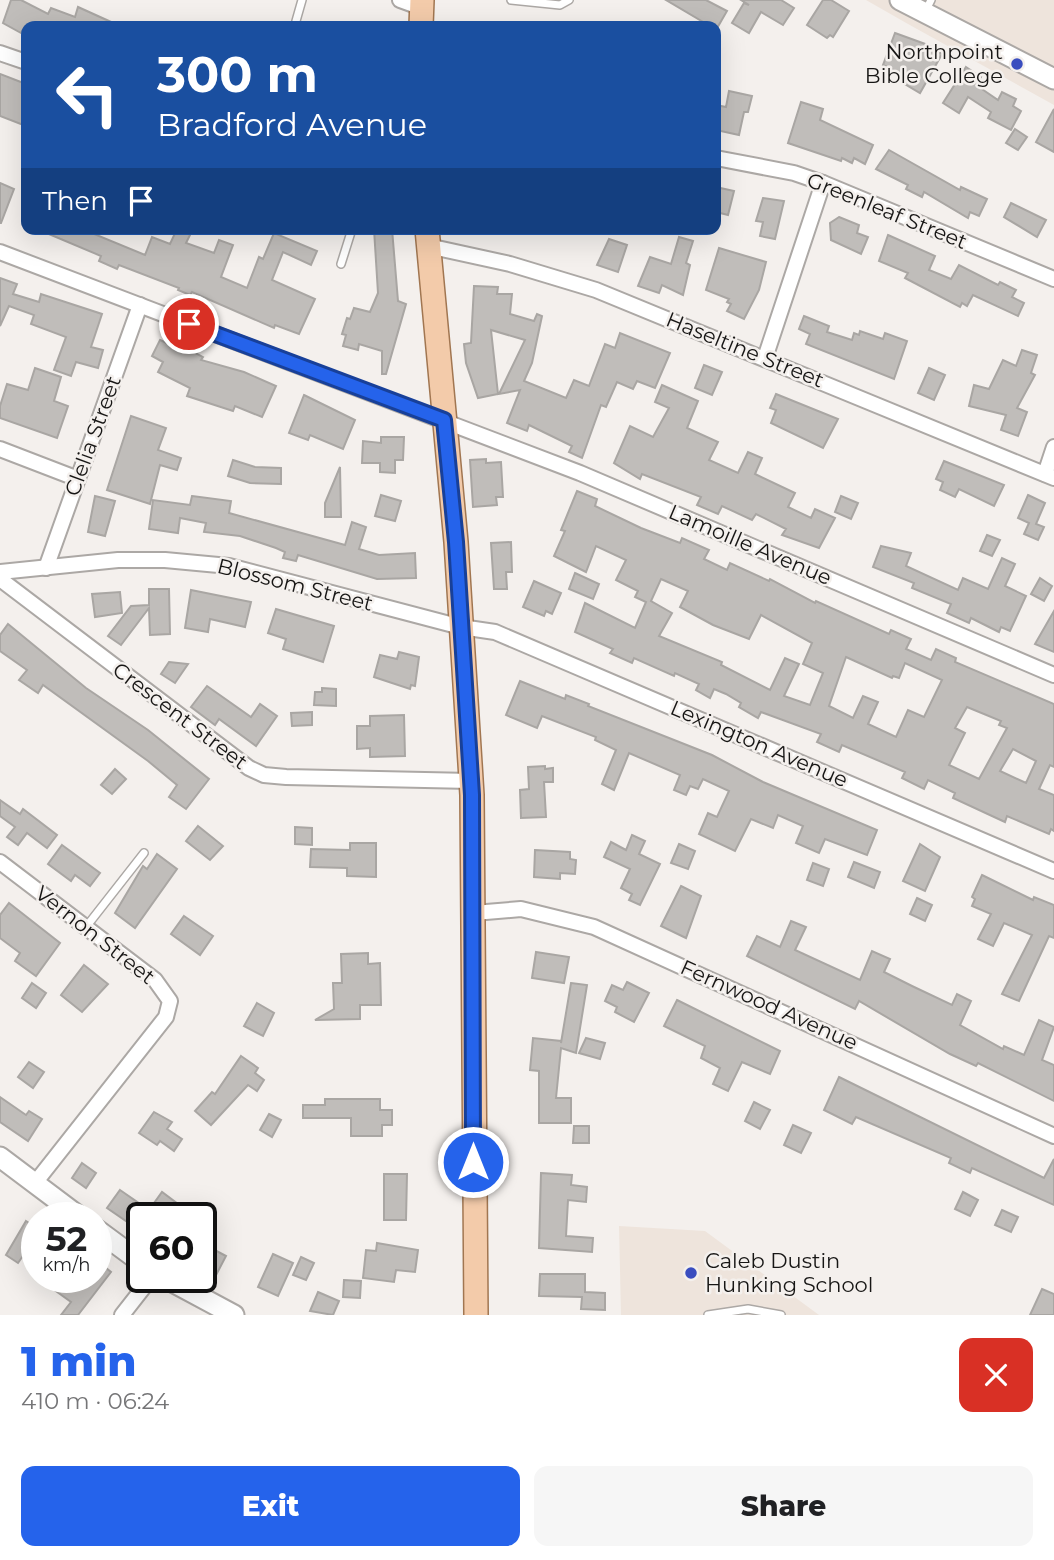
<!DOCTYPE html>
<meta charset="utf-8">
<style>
:root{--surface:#fff;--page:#f6f6f6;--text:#202124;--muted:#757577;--accent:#2563eb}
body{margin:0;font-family:Montserrat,sans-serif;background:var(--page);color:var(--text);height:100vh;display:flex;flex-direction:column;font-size:26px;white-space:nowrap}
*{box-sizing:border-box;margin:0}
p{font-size:23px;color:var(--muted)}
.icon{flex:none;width:38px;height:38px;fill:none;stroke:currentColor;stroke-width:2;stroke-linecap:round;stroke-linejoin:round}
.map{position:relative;height:1315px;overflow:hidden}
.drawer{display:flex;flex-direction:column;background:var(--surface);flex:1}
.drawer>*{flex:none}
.guide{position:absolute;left:21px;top:21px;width:700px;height:214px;border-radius:14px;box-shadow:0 7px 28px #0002;background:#1a4fa0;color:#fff;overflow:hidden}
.speed{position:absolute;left:21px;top:1202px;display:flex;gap:14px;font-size:35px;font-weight:700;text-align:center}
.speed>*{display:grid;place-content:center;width:91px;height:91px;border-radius:50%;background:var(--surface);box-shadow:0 7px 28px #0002;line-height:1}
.speed small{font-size:18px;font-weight:400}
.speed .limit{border:4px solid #111;border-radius:10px;background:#fff;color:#111}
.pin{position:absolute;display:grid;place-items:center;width:60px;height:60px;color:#fff;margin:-30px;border:4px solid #fff;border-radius:50%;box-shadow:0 2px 7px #0007}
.me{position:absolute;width:77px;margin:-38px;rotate:0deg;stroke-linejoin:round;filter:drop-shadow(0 0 5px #0008)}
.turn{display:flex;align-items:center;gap:24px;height:147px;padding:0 21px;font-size:32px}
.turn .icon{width:91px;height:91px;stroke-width:2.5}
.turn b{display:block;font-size:49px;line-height:60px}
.then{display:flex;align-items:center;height:66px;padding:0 21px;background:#0003;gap:14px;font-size:26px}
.round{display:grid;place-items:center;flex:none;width:74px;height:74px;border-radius:14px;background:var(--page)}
.overview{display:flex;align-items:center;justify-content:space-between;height:119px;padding:0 21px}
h1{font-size:42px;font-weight:800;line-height:52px;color:var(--accent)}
.primary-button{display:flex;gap:14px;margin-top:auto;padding:14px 21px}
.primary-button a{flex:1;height:80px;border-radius:14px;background:var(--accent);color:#fff;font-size:28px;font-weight:800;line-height:80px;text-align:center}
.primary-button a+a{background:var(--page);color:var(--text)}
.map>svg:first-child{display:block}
.built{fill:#eee4dc}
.building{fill:#c0bdba;stroke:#a9a6a3;stroke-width:2;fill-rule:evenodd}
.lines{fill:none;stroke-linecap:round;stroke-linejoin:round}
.lane-casing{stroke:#aca8a5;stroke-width:10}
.street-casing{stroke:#aca8a5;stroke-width:18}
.secondary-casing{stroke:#aca8a5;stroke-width:23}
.primary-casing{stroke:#a17651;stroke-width:26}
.lane{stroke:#fff;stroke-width:7}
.street{stroke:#fff;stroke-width:14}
.secondary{stroke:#fff;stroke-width:19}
.primary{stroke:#f3cbaa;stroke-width:23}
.route-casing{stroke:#184099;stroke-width:18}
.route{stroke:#2563eb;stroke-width:12}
.poi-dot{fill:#3a4dbf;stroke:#f4f0ed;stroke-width:2.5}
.labels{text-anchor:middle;stroke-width:5;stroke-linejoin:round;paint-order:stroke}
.poi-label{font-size:21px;fill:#171615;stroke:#f4f0ed;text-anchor:end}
.street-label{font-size:21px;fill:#171615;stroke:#f4f0ed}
</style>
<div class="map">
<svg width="1054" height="1315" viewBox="0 0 1054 1315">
<rect width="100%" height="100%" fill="#f4f0ed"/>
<g class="built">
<path d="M866,0H1054V105L908,24Z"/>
<path d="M619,1226L705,1231L819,1315H621Z"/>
</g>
<g class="building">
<path d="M11,0H21L48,14L51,8L75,17L78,7L120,26H25L21,33L3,23Z"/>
<path d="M666,0H706L727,11L716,30V26H710Z"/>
<path d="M741,0H781L794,8L783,25L761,12L749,33L732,23L744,3L749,5Z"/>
<path d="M823,0H831L849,11L833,37L830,35L827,38L807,25Z"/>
<path d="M895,33L928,45L942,54L920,93L903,83L908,77L883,65Z"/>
<path d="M966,67L981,77L976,85L998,100L1002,92L1016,99L1013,106L1021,111L1011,130L988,118L991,112L968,97L959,113L943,103Z"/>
<path d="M0,74L26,84V126L0,116Z"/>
<path d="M729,91L752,96L748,112H744L739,135L716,130V105L726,107Z"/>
<path d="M801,102L823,109L820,120L873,145L865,164L854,158L852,163L842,158L841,161L788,143Z"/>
<path d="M1054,109V152L1036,142Z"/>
<path d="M1015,129L1027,137L1018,150L1006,143Z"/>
<path d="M889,150L960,190L961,187L987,199L979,216L970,212L968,218L924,192L922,197L906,189L908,185L876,169Z"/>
<path d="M0,183L14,189L1,223H0Z"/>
<path d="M716,187L734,191L728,215L716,212Z"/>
<path d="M763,198L784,201L775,239L760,236L763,222L756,221Z"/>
<path d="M1011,203L1046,220L1037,237L1004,217Z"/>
<path d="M839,217L859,225L857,233L868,237L861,254L831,240L830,223Z"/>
<path d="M37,229H96L94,234L145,255L152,237L170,244L177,229H193L186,243L214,253L219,240L233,245L221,277L247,288L259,257L263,259L274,233L317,251L311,265L283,252L272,280L315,299L299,334L275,325L274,328L192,292L190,295L178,290L179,288L119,265L117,269L99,261L101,256Z"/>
<path d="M374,229H392L398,301L406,304L386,374H382V351L359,344L358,350L343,346L346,335L342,334L347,318L350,319L354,308L370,312L378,293Z"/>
<path d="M888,235L935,256L929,270L951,279L959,265L998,285L1000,282L1016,290L1012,297L1024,303L1018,316L973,295L967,306L962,303L960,307L905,278L908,273L879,261Z"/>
<path d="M679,237L693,241L686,263L690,265L683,295L662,285L659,293L638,286L650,257L671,264Z"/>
<path d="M609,239L627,245L618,272L597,265Z"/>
<path d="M719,248L766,262L759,290L744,319L727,311L731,304L727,302L729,299L706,290Z"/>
<path d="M0,278L17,284L13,294L39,302L41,294L102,314L91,347L103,350L98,368L76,362L71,376L54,370L66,337L31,324L34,315L9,306L0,326Z"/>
<path d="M474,286L498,287L497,294H512L510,314L534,321L537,314L542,316L532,363L524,381L566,398L574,380L589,386L605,344L615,348L620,333L670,353L655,388L637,381L633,389L617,382L606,407L601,405L582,458L569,452L572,446L529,425L527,431L507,423L520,390L499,394L525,340L491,330L498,394L478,398L466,363L464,344L471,343Z"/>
<path d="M804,316L829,326L827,332L852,340L854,333L859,335L860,331L883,339L885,333L907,341L894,379L806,344L810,334L799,329Z"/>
<path d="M160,340L171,345L173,341L203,357L201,360L244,372L276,386L262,417L235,406L233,411L187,396L190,388L158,372L163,362L152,356Z"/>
<path d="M1022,350L1037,355L1031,373L1035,375L1017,408L1027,412L1018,436L1001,430L1006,415L969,406L974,385L989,389L1003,360L1016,366Z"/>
<path d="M704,365L722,372L712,395L695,388Z"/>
<path d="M35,368L61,377L54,401L68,406L57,438L0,418V406L7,384L28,390Z"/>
<path d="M929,368L945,375L934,400L918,393Z"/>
<path d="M662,385L698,401L687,428L718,442L709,460L738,473L748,452L762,458L755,474L795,493L788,507L811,518L815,509L835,518L819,548L782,535L786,529L756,514L752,520L722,506L718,514L697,505L701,497L642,474L640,479L614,463L630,426L653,437L669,408L655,402Z"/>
<path d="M776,394L838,419L823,448L771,423L776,410L770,408Z"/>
<path d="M304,395L355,420L343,449L310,435L308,440L289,433Z"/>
<path d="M131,416L166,428L158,450L181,458L177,470L160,465L150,504L107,490Z"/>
<path d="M381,437H404L403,460H395V473L380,472V463H362L363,441L381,443Z"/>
<path d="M486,459V463L501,462L503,497H496L497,505L473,507L470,460Z"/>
<path d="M233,460L255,467L281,468V484L250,483L228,476Z"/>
<path d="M944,461L1004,485L994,506L959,489L955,497L940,490L943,482L936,479Z"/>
<path d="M340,467L341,517H325V503Z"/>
<path d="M577,491L597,499L595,506L641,528L680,543L682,538L709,550L704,559L727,570L730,563L769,581L770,579L815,603L816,601L889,634L891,630L911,639L906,649L931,660L936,649L956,658L955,662L1054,704V767L1050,765L1039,789L1054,795V831L1051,829L1049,834L1007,816L1005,822L953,798L955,793L928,780L924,789L902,778L905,772L842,745L839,752L817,742L821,734L761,712L758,718L739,707L741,703L726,694L714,689L710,698L696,690L699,684L675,673L674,676L634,658L632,663L610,653L613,649L575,632L585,603L635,628L646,602L635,597L638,591L616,580L626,560L596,546L586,572L554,556L565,531L561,530ZM661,579L688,591L680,607L713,625L749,639L761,615L812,643L803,664L823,673L810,705L784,696L799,664L785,658L770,690L721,665L722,662L659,636L672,613L651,601ZM846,657L892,678L893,676L899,678L905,663L942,680L924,717L908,710L896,737L868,724L878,702L863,696L853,718L829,706ZM967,707L1001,721L999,725L1007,728L979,779L949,765L965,733L955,728ZM1013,749L1036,761L1026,783L1000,771Z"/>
<path d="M381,495L401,501L395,521L375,516Z"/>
<path d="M1028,495L1045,503L1036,524L1044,527L1038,540L1024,534L1029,523L1018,518Z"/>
<path d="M95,496L115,501L105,536L88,532Z"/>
<path d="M192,496L231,501L229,513L345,545L352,522L366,527L359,549L379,555L415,553L416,578L377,579L298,555L296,561L283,558L285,552L276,548L240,536L204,532L206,523L180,518L178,533L149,529L153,500L190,505Z"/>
<path d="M841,496L858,503L851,519L835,512Z"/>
<path d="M987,535L1000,540L992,556L980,551Z"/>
<path d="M511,542L512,572H506L507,589H494L491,543Z"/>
<path d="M881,546L911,553L906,566L958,590L963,578L988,589L1002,558L1015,564L1005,586L1026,596L1010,631L1001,627L999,632L971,618L969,623L947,613L951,604L912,588L914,583L873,567Z"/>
<path d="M575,573L599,584L593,599L569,589Z"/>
<path d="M1040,578L1052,586L1044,601L1031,594Z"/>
<path d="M534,581L561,593L552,614L546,611L544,616L523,607Z"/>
<path d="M149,589H169L170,634L150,635L149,608L121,645L108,636L131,606L149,605Z"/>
<path d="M191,590L251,602L245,627L210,619L208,632L185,628Z"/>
<path d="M120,592L122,613L95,617L92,594Z"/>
<path d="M276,609L334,626L323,662L283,649L286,639L268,633Z"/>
<path d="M1054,611V652L1035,644Z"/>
<path d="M8,624L86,688L148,730L209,779L186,809L169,797L177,785L148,761L43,685L38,693L19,680L27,670L0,651V635Z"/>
<path d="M399,652L419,657L415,686L411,685L410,689L374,677L380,655L397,659Z"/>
<path d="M169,662L188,664L175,683L161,674Z"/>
<path d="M520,681L565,699L566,695L589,704L588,706L712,755L763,782L877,830L867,855L825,839L819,853L796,843L803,826L778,815L773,828L751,819L735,851L699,834L708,813L717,817L729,791L703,779L698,789L690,786L686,795L674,790L680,775L629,753L614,790L602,784L616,750L595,740L596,737L542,716L537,728L506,715Z"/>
<path d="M207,686L251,717L260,704L277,716L256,746L219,719L215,725L191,707Z"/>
<path d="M322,688L336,689V706L314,705L315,692H322Z"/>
<path d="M312,712V725L292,726L291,713Z"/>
<path d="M404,715L405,756L370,757V748L357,749V726H370V716Z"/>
<path d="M545,766V769L553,768V782H544L546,817L521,818L520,790L529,789L528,767Z"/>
<path d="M115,769L126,779L112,794L101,785Z"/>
<path d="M0,800L20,814L23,809L57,835L47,848L27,833L18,845L7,837L15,827L0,816Z"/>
<path d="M198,826L223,846L210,860L186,841Z"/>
<path d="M295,827L312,828V845L295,844Z"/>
<path d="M632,835L645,841L639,854L660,864L640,905L629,900L632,894L621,888L630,869L604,857L611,842L626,850Z"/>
<path d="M350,843H376V877L347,876V868L310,867L311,849L350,850Z"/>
<path d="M679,844L695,851L688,869L671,863Z"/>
<path d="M920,844L940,857L925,891L903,881Z"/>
<path d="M62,845L100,873L90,886L75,875L71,881L48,864Z"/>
<path d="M535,850L570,852V859L576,860L575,874L560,873V879L534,877Z"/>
<path d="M157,854L177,869L135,928L115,913L143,866L147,869Z"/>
<path d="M854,862L880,872L874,888L848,877Z"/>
<path d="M813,863L829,869L823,886L807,880Z"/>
<path d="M982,875L1033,900L1034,897L1054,905V938L1049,936L1019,1001L1002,994L1032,935L1004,923L993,946L978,939L991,914L972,906L975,899L972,897Z"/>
<path d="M681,886L701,896L686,938L661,926Z"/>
<path d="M917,898L932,905L925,921L910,914Z"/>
<path d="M9,903L60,943L36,976L15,961L20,953L0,938V915Z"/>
<path d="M184,916L213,936L200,955L171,934Z"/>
<path d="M791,921L806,927L795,950L860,980L872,951L890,959L884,972L912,986L952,1005L957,994L971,1001L960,1025L1003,1049L1004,1046L1024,1055L1039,1020L1054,1027L1042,1060L1054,1065V1101L978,1063L976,1066L950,1054L859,1001L855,1009L747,956L757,936L780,947Z"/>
<path d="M536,952L569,957L564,983L532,978Z"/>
<path d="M368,953V964L380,963L381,1005H360V1019L315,1020L334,1009L333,983H342L341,954Z"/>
<path d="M84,965L108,984L82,1012L61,995Z"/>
<path d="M627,982L649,993L634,1022L615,1012L617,1007L605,1001L612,985L623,990Z"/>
<path d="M32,983L46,993L36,1008L22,998Z"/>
<path d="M571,983L587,985L576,1053L561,1048L556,1098H571V1123H539V1071L530,1070L533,1038L561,1041V1043Z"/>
<path d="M677,1000L780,1051L770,1074L742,1062L728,1091L713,1084L720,1068L701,1058L705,1046L664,1026Z"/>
<path d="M257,1003L274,1013L263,1036L244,1026Z"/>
<path d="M586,1038L605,1043L600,1059L579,1053Z"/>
<path d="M241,1056L258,1068L255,1073L264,1080L257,1091L248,1085L211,1125L195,1111L212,1092L215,1094Z"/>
<path d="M29,1062L44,1072L33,1088L18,1077Z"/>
<path d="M839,1077L1044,1178L1054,1159V1205L972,1168L970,1173L949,1163L951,1158L856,1117L852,1124L824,1110Z"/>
<path d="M0,1097L26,1115L29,1111L42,1119L28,1141L0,1122Z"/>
<path d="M325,1099H380V1110H392V1125H382V1136H351V1118H303V1105H325Z"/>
<path d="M754,1102L770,1110L760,1129L745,1121Z"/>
<path d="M154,1112L172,1122L167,1129L182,1139L174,1151L160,1141L157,1145L139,1133Z"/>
<path d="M269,1114L281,1120L272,1137L260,1130Z"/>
<path d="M793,1125L811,1133L801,1153L784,1145Z"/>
<path d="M574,1126H589V1143H573Z"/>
<path d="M82,1163L96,1173L86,1188L72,1178Z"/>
<path d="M541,1173L572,1175L571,1185L587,1187L586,1202L568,1200L566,1236L593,1238L592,1252L539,1248Z"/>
<path d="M384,1174H407L406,1220H384Z"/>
<path d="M120,1190L149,1210L162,1192L178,1204L167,1218H142V1232L107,1208Z"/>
<path d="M963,1192L978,1200L970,1216L955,1209Z"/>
<path d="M1002,1210L1018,1217L1011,1232L995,1225Z"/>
<path d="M26,1221L37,1228V1236L18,1263L6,1255Z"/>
<path d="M377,1243L418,1250L415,1272L396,1270L394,1282L363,1278L366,1250L376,1251Z"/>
<path d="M209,1247L226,1256L214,1279L201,1273V1262Z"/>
<path d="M273,1254L293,1263L278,1296L258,1287Z"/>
<path d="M301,1257L314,1263L306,1280L293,1275Z"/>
<path d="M96,1260L111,1272L78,1315H61L71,1302L53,1289L60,1278H70L77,1282L80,1278H96Z"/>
<path d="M540,1274H585V1292L605,1293V1310L581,1309L582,1297L539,1296Z"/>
<path d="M344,1280L361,1281L360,1298L343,1297Z"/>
<path d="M1042,1289L1054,1294V1315H1030Z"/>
<path d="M318,1292L339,1301L333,1315L310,1311Z"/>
</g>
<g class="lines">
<defs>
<g id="lane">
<path d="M511,0L560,5L569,0"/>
<path d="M925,12L931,0"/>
<path d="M296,21L302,0"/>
<path d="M341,264L352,229"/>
<path d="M86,927L144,853"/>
<path d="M708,1315L748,1309L781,1315"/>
</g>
<g id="street">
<path d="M400,0L422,8"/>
<path d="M0,53L26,62"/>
<path d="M716,158L794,173L823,183L1054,279"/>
<path d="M428,246L510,264L596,290L1054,478"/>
<path d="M0,252L580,473L1054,675"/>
<path d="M765,358L823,183"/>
<path d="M0,449L78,479"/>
<path d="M1045,474L1054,447"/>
<path d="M46,568L140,305"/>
<path d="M0,572L118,560H165L229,566L461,627L495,632L1054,871"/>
<path d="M0,579L249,768L264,775L286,777L471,781"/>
<path d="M0,862L155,980L170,1001L166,1017L35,1183"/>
<path d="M474,913L521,909L594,927L1054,1136"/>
<path d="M122,1315L151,1278"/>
</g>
<g id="secondary">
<path d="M900,0L1054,79"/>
<path d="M0,1157L81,1218"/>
<path d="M96,1229L142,1263"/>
<path d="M165,1278L234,1315"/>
</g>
<g id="primary">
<path d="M421,26L422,0"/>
<path d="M427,229L456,542L472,795L476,1315"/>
</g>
</defs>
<use href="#lane" class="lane-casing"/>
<use href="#street" class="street-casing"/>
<use href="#secondary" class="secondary-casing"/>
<use href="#primary" class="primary-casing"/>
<use href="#lane" class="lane"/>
<use href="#street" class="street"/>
<use href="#secondary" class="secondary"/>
<use href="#primary" class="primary"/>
</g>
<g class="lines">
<defs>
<path id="route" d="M189,324L444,420L456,542L472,795L473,1162"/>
</defs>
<use href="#route" class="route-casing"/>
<use href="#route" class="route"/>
</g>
<g class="poi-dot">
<circle cx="1017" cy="64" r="7"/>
<circle cx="691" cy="1273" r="7"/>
</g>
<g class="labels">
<g class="poi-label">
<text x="1003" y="59">Northpoint<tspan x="1003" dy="24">Bible College</tspan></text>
<text x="705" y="1268" text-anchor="start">Caleb Dustin<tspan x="705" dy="24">Hunking School</tspan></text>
</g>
<g class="street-label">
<text transform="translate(887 211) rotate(22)" y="7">Greenleaf Street</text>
<text transform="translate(745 350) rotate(22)" y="7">Haseltine Street</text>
<text transform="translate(93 436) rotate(-70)" y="7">Clelia Street</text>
<text transform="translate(750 545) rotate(23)" y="7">Lamoille Avenue</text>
<text transform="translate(295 585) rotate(14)" y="7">Blossom Street</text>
<text transform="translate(180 716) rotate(37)" y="7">Crescent Street</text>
<text transform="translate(759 744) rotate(23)" y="7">Lexington Avenue</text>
<text transform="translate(95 935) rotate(38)" y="7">Vernon Street</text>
<text transform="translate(769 1005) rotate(24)" y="7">Fernwood Avenue</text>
</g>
</g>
</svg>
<div class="speed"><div>52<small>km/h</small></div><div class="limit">60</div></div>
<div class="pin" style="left:189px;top:324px;background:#d93025"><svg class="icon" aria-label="arrive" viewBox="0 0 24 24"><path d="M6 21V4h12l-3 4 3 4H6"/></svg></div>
<svg class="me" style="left:473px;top:1162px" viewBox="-20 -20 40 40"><circle r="17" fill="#2563eb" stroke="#fff" stroke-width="3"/><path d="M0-11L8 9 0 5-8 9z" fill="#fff"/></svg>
<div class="guide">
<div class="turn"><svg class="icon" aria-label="left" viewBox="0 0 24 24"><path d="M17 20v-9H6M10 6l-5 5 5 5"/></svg><div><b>300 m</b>Bradford Avenue</div></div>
<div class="then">Then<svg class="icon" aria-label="arrive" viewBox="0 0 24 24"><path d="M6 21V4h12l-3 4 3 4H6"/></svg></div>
</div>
</div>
<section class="drawer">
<div class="overview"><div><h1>1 min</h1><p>410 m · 06:24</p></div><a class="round" style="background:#d93025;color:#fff"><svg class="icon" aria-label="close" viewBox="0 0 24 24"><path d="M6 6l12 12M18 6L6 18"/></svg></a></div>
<div class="primary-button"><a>Exit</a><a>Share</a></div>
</section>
